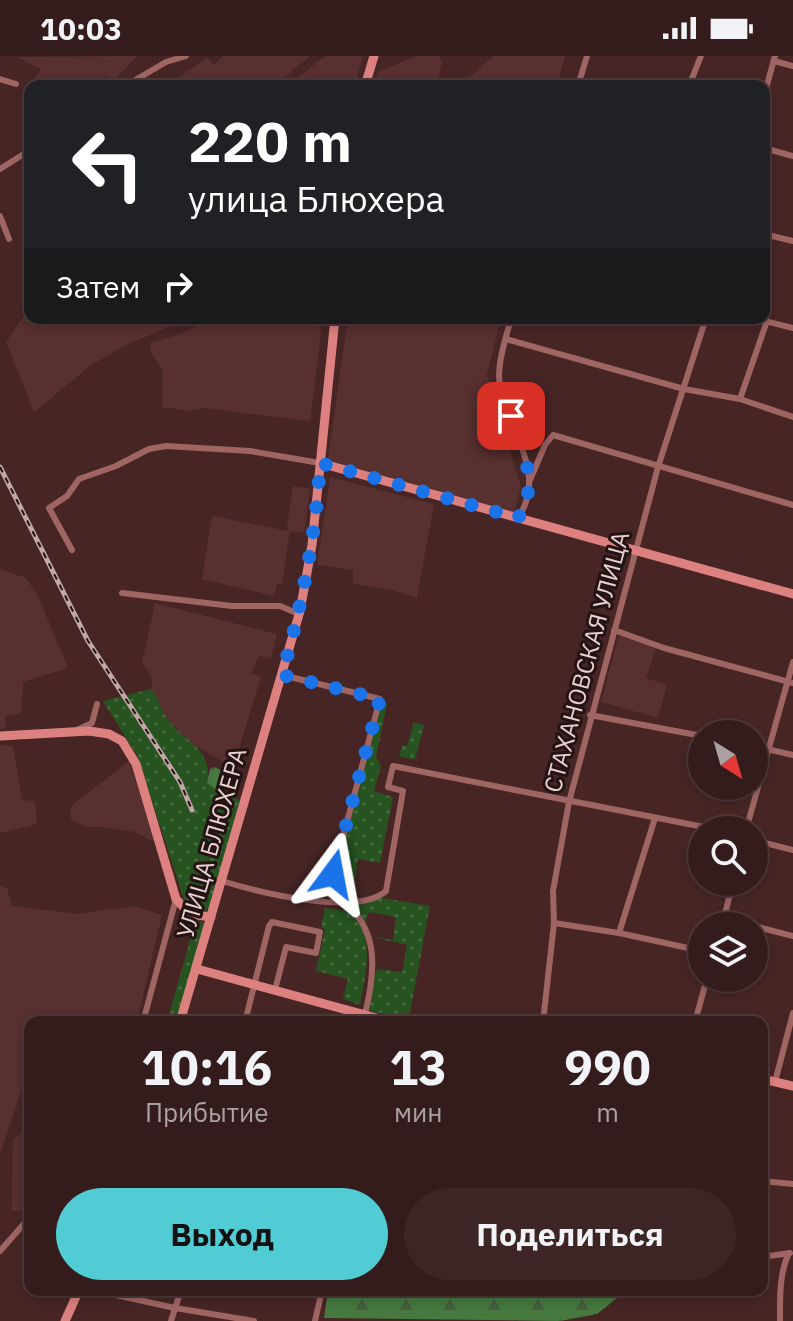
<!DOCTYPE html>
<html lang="ru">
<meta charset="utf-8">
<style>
:root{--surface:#351c1c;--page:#3d2525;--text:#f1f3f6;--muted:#aaa1a3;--line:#4f3a3b;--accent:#51ccd4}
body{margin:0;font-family:"IBM Plex Sans",sans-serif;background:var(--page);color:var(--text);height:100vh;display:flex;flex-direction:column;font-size:30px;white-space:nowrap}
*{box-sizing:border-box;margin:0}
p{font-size:26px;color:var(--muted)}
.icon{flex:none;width:44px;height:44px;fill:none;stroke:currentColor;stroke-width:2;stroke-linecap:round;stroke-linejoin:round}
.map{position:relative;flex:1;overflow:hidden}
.panel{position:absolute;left:24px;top:960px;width:744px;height:280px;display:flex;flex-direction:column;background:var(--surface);border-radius:16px;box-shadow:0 4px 12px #0003,0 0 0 2px var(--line)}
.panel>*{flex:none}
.guide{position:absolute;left:24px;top:24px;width:746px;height:244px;border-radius:16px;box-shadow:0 4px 12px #0003,0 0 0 2px var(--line);background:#202124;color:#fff;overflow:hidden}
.needle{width:52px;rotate:143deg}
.fabs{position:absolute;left:688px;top:664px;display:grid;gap:16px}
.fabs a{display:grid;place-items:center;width:80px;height:80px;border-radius:50%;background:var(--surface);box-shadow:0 4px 12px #0003,0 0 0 2px var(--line);font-size:40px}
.pin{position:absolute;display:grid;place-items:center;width:68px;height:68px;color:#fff;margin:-34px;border-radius:16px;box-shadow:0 4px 12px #0006}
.me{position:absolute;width:88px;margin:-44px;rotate:13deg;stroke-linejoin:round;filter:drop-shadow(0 0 6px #0008)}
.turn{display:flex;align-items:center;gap:28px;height:168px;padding:0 32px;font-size:36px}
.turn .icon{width:104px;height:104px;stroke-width:2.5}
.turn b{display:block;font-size:56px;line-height:68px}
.then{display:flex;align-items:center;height:76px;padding:0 32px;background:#0003;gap:16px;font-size:30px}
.eta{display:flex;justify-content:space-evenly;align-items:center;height:136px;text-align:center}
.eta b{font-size:48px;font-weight:700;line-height:56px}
.primary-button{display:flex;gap:16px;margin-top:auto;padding:16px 32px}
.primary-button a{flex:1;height:92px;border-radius:48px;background:var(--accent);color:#111;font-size:32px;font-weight:700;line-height:92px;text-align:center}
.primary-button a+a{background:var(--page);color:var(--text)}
.status{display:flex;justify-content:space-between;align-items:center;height:56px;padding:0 40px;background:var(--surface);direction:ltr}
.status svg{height:22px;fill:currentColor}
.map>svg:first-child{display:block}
.built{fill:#57302f}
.grass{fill:url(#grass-dots)}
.forest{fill:url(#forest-firs)}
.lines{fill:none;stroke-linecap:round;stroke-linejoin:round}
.street{stroke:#9e6563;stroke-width:6}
.secondary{stroke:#dc817f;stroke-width:9}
.rail-casing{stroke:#c1a7a7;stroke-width:5}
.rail{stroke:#231313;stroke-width:2;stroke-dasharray:6;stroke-linecap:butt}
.route{stroke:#1a73e8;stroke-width:14;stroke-dasharray:0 25.2}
.labels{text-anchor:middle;stroke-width:6;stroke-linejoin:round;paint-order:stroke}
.street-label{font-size:24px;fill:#e8d1d0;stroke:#231313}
</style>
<div class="status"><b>10:03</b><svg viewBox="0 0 49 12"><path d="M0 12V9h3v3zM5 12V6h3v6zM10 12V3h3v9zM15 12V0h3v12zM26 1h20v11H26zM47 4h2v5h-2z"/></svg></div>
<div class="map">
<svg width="793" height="1265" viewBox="0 0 793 1265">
<defs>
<pattern id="grass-dots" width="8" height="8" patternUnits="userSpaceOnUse" patternTransform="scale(2)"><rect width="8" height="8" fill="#265320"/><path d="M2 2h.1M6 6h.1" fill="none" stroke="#466b3f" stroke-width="1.8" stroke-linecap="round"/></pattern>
<pattern id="forest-firs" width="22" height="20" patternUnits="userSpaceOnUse" patternTransform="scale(2)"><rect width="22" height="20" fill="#45793e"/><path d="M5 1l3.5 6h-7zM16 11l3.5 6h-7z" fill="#455f3e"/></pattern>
</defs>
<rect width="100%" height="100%" fill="#472525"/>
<g class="built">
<path d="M137,0L112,27L105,20L97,24L98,30H30V37L27,34L41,13L17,1Z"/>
<path d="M223,0H310L274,30H166L207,2L214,9Z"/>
<path d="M325,0H363L355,30H287Z"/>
<path d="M416,0H439L442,6L437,30H374L378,16Z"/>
<path d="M493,0H565L557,30H460Z"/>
<path d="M30,251V262H191L130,287L91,309L34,356L6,286Z"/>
<path d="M210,262H322L318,267L321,278L310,365L204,352L189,355L162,351L163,314L151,297V287L185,276Z"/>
<path d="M348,262H501L487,319L521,431L514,456L332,407L328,401Z"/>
<path d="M330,421L434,448L417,542L391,534L353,528V514L317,509Z"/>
<path d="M293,430L310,433L304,477L290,475L282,528H277L274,540L202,523L212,460L289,475L287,470Z"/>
<path d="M0,513L26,522L38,540L68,612L23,626L21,657L5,660L6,672L0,673Z"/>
<path d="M155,547L277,578L271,603L259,600L251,617L261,621L233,712L191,687L167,663L151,633L153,624L142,606Z"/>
<path d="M619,579L657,590L646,622L667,629L658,662L601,646Z"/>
<path d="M0,689L13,690L22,744L35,745L37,768L0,777Z"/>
<path d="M129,705L156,787L135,776L104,771H87L71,764V750Z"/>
<path d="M0,830L7,832L12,850L78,858L135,850L162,859L137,966H30V1009L0,1098Z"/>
<path d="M30,1072V1153L12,1155L13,1083Z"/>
</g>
<g class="grass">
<path d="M151,633C158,640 160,652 166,661C183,686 214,692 207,727L222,738L241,744L211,852L204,855L189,850L184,844L138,701L103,645Z"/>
<path d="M382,646L387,648L376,701L381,710L374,735L393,741L380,807L358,803L354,829H350L346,842L338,838L335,817Z"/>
<path d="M414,666L424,669L415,704L399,700L402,689L407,690Z"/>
<path d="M382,842L430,850L409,962L369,955L376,913L402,916L407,889L369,880L393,884L396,861L369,856L364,869L353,852V849Z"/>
<path d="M325,852C333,853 343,853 350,858C377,878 365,922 360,949L343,943L348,923L316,915L325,873L321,871Z"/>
<path d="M196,863L205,868L176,966H167Z"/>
</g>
<g class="forest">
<path d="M214,711L227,717L222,738L207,727L210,713Z"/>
<path d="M328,1234H627L597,1258L560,1265L324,1262Z"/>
</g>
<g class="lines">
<g class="street">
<path d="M774,5L793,10"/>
<path d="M0,23L16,28"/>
<path d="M125,30L166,6L186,0"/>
<path d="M578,30L587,0"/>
<path d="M689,30L701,0"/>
<path d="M764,40L775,0"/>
<path d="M764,92L793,100"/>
<path d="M0,113L30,94"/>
<path d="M0,160L9,183"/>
<path d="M764,178L793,185"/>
<path d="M511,262C506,283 496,309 500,330C509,375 548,418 518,462"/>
<path d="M753,262L793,272"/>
<path d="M506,283L684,333L740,343L793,361"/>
<path d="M740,343L767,265"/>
<path d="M530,424L545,389L553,379L793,449"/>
<path d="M72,494L49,452L67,440L79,423L116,410L149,393L166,390L250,395L320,407"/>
<path d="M122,537L232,550H280L299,558"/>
<path d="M614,574L664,592L793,627"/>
<path d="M282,619L380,643L333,818L338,841C380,871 376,913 365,958"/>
<path d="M590,659L702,680"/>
<path d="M77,674L92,667L97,648"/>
<path d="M754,690L793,699"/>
<path d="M746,774L793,606"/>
<path d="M754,784L793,794"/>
<path d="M222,825C258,836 357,861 386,835L403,735L388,731L393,710L719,774"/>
<path d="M724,862L754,870"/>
<path d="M554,867L619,877L702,895"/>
<path d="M722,870L733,826"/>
<path d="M754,870L793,880"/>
<path d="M619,877L655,762"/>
<path d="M143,966L176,843"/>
<path d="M245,966L269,870L272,866L320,876L316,897L286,891L275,934"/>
<path d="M543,966L554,867L553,835L569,746L658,411L706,262"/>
<path d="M695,966L707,922"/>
<path d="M775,1026L793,957"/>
<path d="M762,1125L793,1128"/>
<path d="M0,1195L30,1161"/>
<path d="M762,1201L790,1197"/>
<path d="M93,1234L175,1252L254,1265"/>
<path d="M171,1265L181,1234"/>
<path d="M315,1265L322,1234"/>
<path d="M780,1265C780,1243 779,1217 789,1197"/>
</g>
<g class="secondary">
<path d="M365,30L374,0"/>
<path d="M320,407L793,538"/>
<path d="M0,680L89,675L109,678L122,685L136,708L176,843L190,858L211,861"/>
<path d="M197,913L391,966"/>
<path d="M180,966L300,555L312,489L335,262"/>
<path d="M762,1023L793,1030"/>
<path d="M65,1265L79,1234"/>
</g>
<defs>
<path id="rail" d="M0,411L88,585L180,726L192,754"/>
</defs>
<use href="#rail" class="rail-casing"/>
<use href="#rail" class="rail"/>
</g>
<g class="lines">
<path class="route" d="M333,818L380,643L282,619C302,549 316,479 320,407L518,462C540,429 523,394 511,360"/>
</g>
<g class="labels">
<g class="street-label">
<text transform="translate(587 606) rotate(-75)" y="8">СТАХАНОВСКАЯ УЛИЦА</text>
<text transform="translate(212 787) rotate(-74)" y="8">УЛИЦА БЛЮХЕРА</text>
</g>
</g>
</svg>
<div class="fabs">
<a><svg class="needle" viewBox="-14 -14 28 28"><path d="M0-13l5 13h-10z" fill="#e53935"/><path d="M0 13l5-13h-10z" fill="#aaa1a3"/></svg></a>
<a><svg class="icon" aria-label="search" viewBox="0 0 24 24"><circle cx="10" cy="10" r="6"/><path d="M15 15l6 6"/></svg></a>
<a><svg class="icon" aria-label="layers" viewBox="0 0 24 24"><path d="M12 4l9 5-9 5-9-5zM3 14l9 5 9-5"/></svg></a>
</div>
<div class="pin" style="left:511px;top:360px;background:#d93025"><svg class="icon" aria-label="arrive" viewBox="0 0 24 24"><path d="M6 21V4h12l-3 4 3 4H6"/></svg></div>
<svg class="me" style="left:333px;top:818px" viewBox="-20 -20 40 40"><path d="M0-17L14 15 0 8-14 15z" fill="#1a73e8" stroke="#fff" stroke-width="4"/></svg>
<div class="guide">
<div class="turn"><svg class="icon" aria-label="left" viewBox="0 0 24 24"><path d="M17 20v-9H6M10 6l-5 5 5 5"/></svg><div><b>220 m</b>улица Блюхера</div></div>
<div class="then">Затем<svg class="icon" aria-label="right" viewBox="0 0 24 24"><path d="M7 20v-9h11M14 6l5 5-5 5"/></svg></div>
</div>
<section class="panel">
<div class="eta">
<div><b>10:16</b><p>Прибытие</p></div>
<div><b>13</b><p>мин</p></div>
<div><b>990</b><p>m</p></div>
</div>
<div class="primary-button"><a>Выход</a><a>Поделиться</a></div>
</section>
</div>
